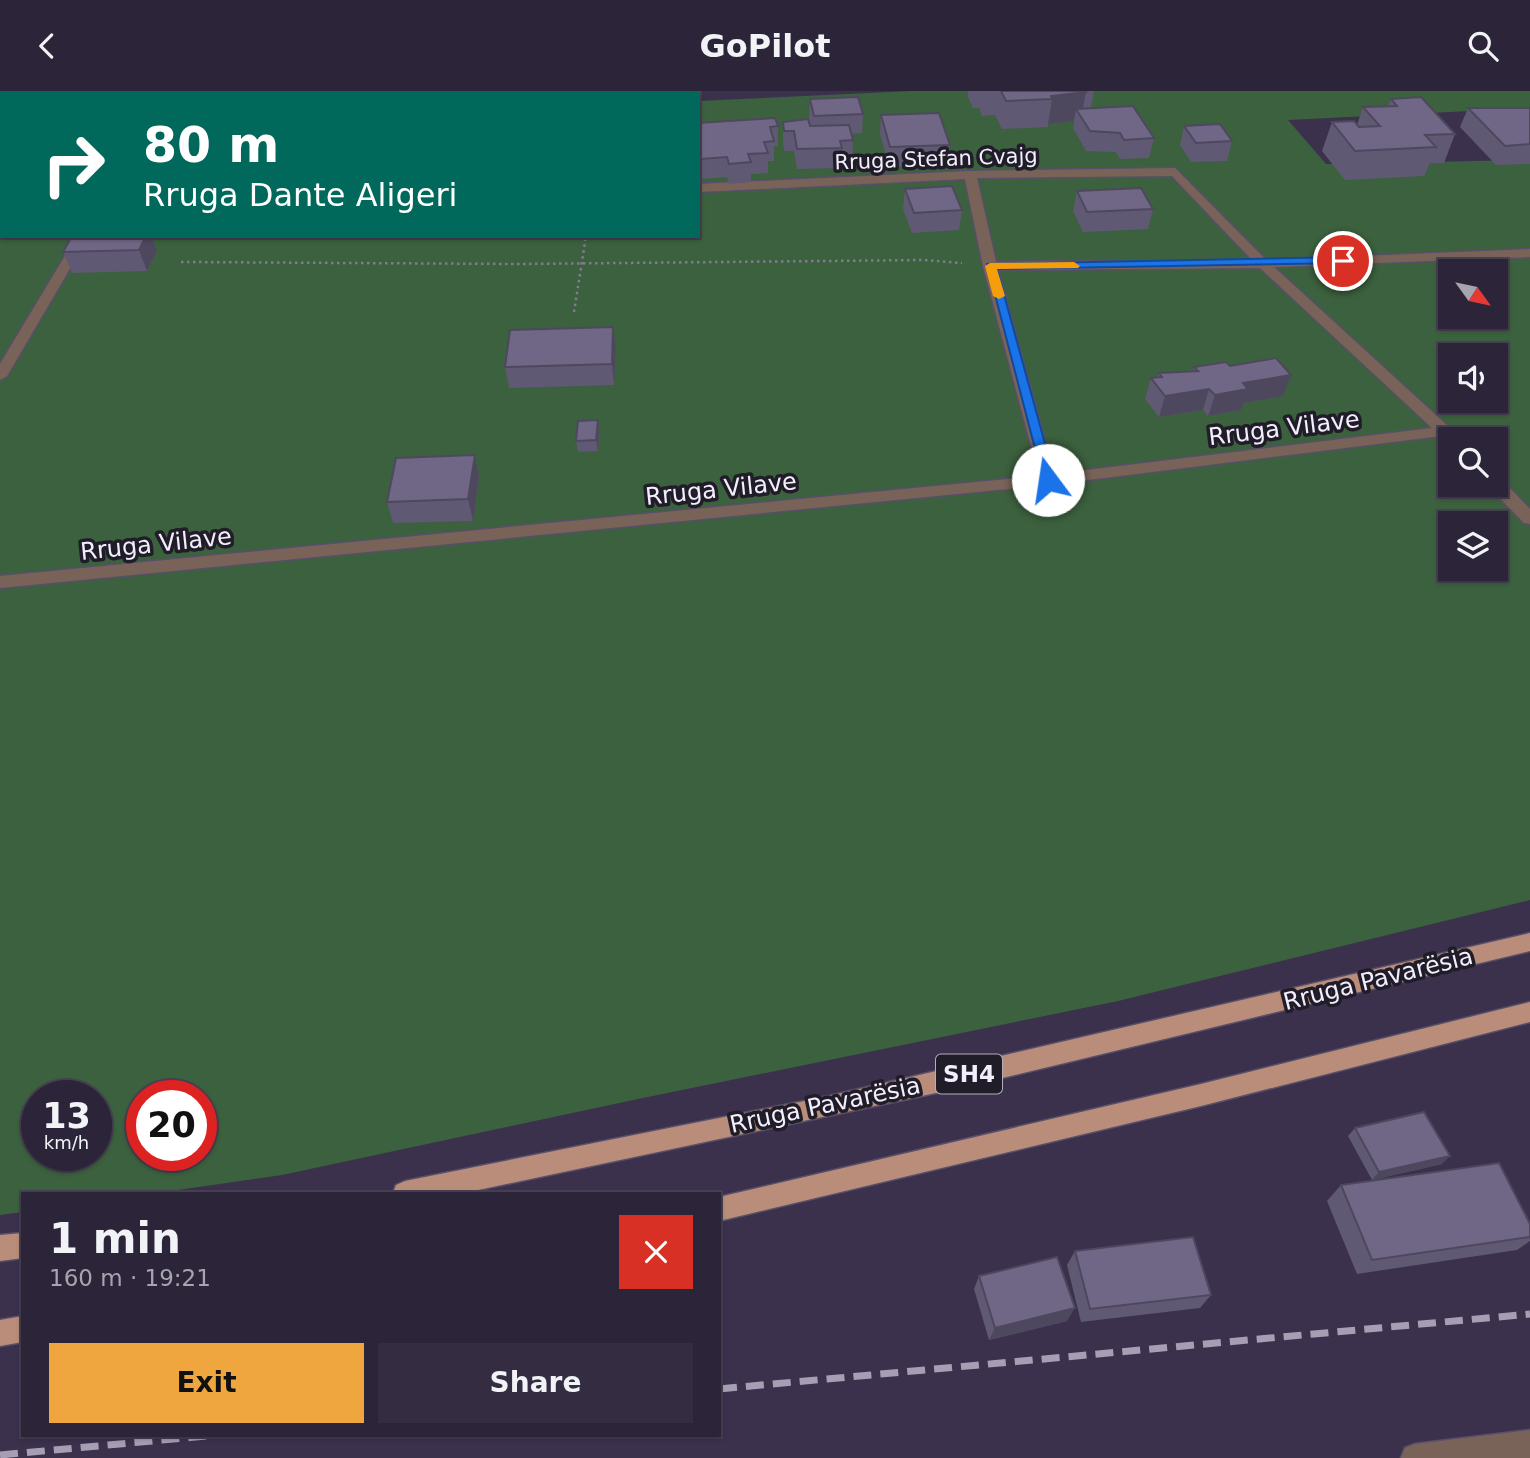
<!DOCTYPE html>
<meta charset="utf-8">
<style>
:root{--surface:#2c253a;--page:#342d42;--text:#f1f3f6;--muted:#a6a5af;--line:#484254;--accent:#f0a63f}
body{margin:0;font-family:"DejaVu Sans",sans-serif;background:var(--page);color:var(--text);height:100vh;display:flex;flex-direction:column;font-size:26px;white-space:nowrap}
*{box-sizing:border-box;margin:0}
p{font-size:23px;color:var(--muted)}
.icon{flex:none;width:38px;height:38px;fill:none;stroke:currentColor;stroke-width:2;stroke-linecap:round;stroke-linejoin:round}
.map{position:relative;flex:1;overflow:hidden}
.panel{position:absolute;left:21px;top:1101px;width:700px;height:245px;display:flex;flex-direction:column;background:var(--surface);border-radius:0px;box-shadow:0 2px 5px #0004,0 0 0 2px var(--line)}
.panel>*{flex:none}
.banner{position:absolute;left:0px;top:0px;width:700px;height:147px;box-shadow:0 2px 5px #0004,0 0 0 2px var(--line);background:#00695c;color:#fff;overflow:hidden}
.needle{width:46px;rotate:123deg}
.fabs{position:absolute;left:1438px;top:168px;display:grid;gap:14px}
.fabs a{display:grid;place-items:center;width:70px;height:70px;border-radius:0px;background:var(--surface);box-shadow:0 2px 5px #0004,0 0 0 2px var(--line);font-size:35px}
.speed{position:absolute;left:21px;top:989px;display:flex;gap:14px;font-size:35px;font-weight:700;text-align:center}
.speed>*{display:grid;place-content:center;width:91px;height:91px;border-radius:50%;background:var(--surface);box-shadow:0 2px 5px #0004,0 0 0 2px var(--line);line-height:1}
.speed small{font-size:18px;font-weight:400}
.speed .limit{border:10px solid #d22;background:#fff;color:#111}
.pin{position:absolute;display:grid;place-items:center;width:60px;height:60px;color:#fff;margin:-30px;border:4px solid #fff;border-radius:50%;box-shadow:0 2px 7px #0007}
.me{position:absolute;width:77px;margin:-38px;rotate:346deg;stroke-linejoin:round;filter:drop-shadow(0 0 5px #0008)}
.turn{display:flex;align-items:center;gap:24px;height:147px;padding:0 28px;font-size:32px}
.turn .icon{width:91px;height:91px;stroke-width:2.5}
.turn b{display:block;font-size:49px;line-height:60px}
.round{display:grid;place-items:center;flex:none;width:74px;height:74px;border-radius:0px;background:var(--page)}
.summary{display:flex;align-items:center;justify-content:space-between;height:119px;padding:0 28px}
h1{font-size:42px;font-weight:700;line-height:52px}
.action{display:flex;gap:14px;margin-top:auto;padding:14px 28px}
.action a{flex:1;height:80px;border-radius:0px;background:var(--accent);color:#111;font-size:28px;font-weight:700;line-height:80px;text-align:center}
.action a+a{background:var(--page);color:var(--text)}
header{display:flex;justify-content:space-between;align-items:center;height:91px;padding:0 28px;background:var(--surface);font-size:32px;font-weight:700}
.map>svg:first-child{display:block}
.green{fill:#3c613e;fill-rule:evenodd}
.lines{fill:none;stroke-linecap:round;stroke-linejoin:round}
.service-casing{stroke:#584f69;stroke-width:3}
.minor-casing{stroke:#584f69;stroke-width:3}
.primary-casing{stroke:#584f69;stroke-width:3}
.path{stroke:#827a91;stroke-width:2.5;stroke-dasharray:2.5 3.5;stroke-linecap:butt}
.service{fill:#796359;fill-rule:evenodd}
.minor{fill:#796359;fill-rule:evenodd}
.primary{fill:#b98d79;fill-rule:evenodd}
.rail{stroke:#a69fb4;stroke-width:7;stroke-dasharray:18 9;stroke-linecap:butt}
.wall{fill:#605973}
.shaded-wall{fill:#4e485e}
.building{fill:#706786;stroke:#4e485e;stroke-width:2}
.route{fill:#1a73e8;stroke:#114b97;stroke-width:2}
.slow{fill:#f59e0b}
.labels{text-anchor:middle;stroke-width:7;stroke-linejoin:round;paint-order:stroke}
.far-street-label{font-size:21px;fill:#f3eefd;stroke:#201c28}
.shield{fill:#201c28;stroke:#b4afbd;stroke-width:2}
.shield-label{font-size:23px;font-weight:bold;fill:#f3eefd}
.street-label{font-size:24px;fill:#f3eefd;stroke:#201c28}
</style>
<header><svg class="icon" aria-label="back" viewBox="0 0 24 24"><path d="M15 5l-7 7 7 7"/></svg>GoPilot<svg class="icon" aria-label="search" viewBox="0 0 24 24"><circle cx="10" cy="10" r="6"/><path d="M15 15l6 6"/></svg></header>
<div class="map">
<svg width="1530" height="1367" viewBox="0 0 1530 1367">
<rect width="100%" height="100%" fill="#3b314d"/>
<path class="green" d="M912,0H1530V17L1288,29L1326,73L1530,69V809L1118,910L638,1008L282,1084L157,1102H23V1121L0,1124V31L2,145H698V10ZM1451,180H1496V226H1451ZM1451,264H1496V310H1451ZM1451,348H1496V394H1451ZM1451,432H1496V478H1451ZM37,1004H96V1064H37ZM142,1004H201V1064H142Z"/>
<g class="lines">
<defs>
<g id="service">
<path d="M1175,77L1266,169L1530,158V166L1274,176L1450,337L1459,346L1451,351L1441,345L1048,394L0,497V485L1039,385L983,175L965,88L698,101V93L970,80ZM1172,85L1252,169L996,171L977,87ZM1260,177L1432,337L1054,383L998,179Z"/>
<rect x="0" y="125" width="2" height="8"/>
<path d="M1496,388L1502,389L1530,418V433L1524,432L1490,397L1489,394H1496Z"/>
</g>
<g id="minor">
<path d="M77,145H89L7,285L0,289V273Z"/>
<path d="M1530,1339V1367H1401L1405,1357L1415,1353Z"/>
</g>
<g id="primary">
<path d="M1530,842V860L969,995L464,1102H393L396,1094L405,1090L829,1005Z"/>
<path d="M1530,911V931L1201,1015L719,1130V1106L1201,993Z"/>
<path d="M23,1142V1167L0,1170V1144Z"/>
<path d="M23,1225V1251L0,1255V1229Z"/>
</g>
</defs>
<use href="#service" class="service-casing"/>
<use href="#minor" class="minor-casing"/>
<use href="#primary" class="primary-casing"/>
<g class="path">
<path d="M181,171L518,173L924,169L962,172"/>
<path d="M574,221L586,145"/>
</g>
<use href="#service" class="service"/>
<use href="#minor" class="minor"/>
<use href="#primary" class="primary"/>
<g class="rail">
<path d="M719,1298L1530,1223"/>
<path d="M0,1364L217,1344"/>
</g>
</g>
<g class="wall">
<path d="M968,0H1094L1091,17L1154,47L1149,67L1120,68L1116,61L1086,60L1073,37L1074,30L1048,33V36L1002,38L995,24L982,25L979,17H973L968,6Z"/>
<path d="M810,8L863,23L862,42L851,43L853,49L852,69L841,70V77L797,78L794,60H784L783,51V31L811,35L809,27Z"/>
<path d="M1391,8L1455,43L1444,72H1430L1424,85L1345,89L1322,60L1332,31L1357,34L1363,16L1388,15Z"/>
<path d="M1468,17H1530V73L1496,74L1460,36Z"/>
<path d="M881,24L950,54L948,74L889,76L880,43Z"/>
<path d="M698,32L778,35V55H774V70H768V82L751,83V91L729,93L727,86L701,88L698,76Z"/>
<path d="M1184,35L1232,50L1227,70L1191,71L1180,54Z"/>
<rect x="0" y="61" width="2" height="59"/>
<path d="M905,98L962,119L959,139L912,142L903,118Z"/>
<path d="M1077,100L1153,118L1148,138L1083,141L1073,120Z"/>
<path d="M72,145H154L153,150L157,160L147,180L72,182L63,161Z"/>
<path d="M616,257L614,294L509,297L505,276Z"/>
<path d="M1230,275L1283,305L1244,312L1241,319L1208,325L1203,319L1159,326L1145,308L1151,287L1157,286L1159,282L1193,280L1194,276Z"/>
<path d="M598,329L599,340L598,360L578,361L576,350Z"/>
<path d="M475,364L479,386L473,430L393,432L387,411Z"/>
<path d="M1355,1037L1442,1073L1372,1089L1348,1045Z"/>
<path d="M1341,1094L1530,1133V1150L1517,1159L1357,1183L1327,1110Z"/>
<path d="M1075,1160L1211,1204L1200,1217L1081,1231L1067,1174Z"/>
<path d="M979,1185L1067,1230L989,1249L974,1198Z"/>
</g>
<g class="shaded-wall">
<path d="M1086,1L1081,26L1076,18L1074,30L1048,33L1052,8L1051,5Z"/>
<path d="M2,20V52L1,54L0,51V22Z"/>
<path d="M142,145H154L153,150L157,160L147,180L139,159Z"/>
<path d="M613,236L616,257L614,294L612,273Z"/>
<path d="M1291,284L1283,305L1244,312L1241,319L1208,325L1215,304L1243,292Z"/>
<path d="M1209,298L1203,319L1159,326L1165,305Z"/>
<path d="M598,329L599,340L598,360L596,349Z"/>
<path d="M475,364L479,386L473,430L468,408Z"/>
<path d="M1450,1065L1442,1073L1372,1089L1379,1081Z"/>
<path d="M1075,1217L1067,1230L989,1249L995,1237Z"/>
</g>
<g class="building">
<path d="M555,0H647L648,2H555Z"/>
<path d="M1001,0H1085L1086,1L1051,5L1052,8L1006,10Z"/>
<path d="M858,6L863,23L814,25L810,8Z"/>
<path d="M1421,6L1455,43L1425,44L1436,56L1355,60L1332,31L1354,30L1359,36L1380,35L1363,16L1397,15L1391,8Z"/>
<path d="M1133,15L1154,47L1124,49L1120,42L1090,40L1076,18Z"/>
<path d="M1468,17H1530V53L1505,55Z"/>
<path d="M939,22L950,54L890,56L881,24Z"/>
<path d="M775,27L778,35L770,36L774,50L764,51L768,62L748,63L751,71L729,73L727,66L701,68L698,59V32Z"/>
<path d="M808,28L810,35L849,34L853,49L840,50L842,57L797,58L794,40H784L783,31Z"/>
<path d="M1220,33L1232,50L1196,52L1184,35Z"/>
<rect x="0" y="61" width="2" height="30"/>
<path d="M952,95L962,119L914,122L905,98Z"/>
<path d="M1141,97L1153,118L1087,121L1077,100Z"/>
<path d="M72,145H146L139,159L63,161Z"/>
<path d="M613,236L612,273L505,276L510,239Z"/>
<path d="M1276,267L1291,284L1243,292L1248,298L1215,304L1209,298L1165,305L1151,287L1162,286L1159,282L1198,280L1194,276L1226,271L1230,275Z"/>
<path d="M598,329L596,349L576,350L578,330Z"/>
<path d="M475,364L468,408L387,411L396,367Z"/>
<path d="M1424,1021L1450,1065L1379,1081L1355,1037Z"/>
<path d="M1499,1072L1530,1133V1146L1372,1169L1341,1094Z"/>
<path d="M1193,1146L1211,1204L1090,1218L1075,1160Z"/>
<path d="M1057,1166L1075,1217L995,1237L979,1185Z"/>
</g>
<path class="route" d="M1343,166L1348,170L1347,172L997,178L1055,389L1044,392L987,173Z"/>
<path class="slow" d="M1074,171L1080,175L1078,177L997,178L1005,205L999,208L993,205L985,175L990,172Z"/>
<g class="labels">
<g class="far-street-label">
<text transform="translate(936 68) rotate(-2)" y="7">Rruga Stefan Cvajg</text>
</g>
<rect class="shield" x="936" y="963.5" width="66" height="39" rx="5"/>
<g class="shield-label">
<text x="969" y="991">SH4</text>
</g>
<g class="street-label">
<text transform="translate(1284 337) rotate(-7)" y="8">Rruga Vilave</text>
<text transform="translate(721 398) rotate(-6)" y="8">Rruga Vilave</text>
<text transform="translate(156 453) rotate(-6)" y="8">Rruga Vilave</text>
<text transform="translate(1378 888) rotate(-14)" y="8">Rruga Pavarësia</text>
<text transform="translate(825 1014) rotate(-12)" y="8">Rruga Pavarësia</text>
</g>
</g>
</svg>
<div class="fabs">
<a><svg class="needle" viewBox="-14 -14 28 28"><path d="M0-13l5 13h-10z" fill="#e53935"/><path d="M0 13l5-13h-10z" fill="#a6a5af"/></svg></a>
<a><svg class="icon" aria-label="sound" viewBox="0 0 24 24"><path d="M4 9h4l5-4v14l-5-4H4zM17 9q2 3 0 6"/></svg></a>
<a><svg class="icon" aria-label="search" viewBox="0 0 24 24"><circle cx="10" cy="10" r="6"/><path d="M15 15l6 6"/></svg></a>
<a><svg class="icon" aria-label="layers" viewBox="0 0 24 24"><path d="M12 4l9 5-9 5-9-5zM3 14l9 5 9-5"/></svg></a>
</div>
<div class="speed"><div>13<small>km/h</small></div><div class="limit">20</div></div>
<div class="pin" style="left:1343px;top:170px;background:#d93025"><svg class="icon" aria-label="arrive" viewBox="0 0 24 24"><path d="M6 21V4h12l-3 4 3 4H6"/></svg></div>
<svg class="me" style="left:1048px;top:389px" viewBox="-20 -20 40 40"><circle r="19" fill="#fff"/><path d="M0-13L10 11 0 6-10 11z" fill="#1a73e8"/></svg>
<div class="banner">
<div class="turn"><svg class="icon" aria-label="right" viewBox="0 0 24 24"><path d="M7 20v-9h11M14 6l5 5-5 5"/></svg><div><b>80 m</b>Rruga Dante Aligeri</div></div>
</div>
<section class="panel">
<div class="summary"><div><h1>1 min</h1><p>160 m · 19:21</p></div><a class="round" style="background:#d93025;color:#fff"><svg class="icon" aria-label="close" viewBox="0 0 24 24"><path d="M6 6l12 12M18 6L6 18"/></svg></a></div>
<div class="action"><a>Exit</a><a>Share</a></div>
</section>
</div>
